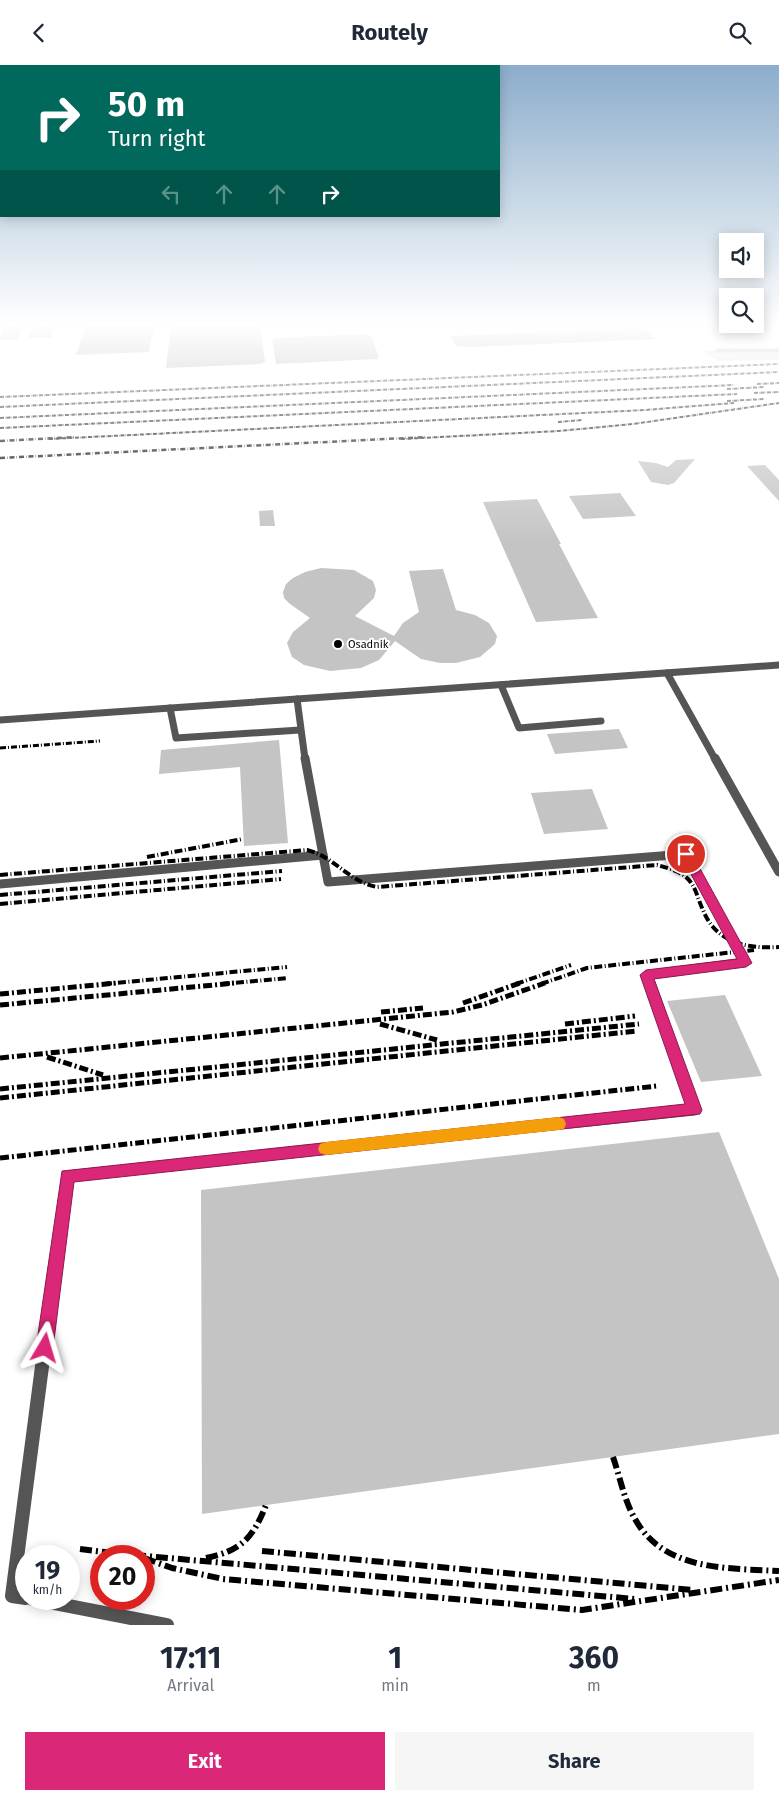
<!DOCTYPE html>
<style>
:root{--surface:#fff;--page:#f6f6f7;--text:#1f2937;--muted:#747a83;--accent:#db2777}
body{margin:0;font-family:"Fira Sans",sans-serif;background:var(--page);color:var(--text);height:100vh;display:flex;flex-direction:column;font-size:19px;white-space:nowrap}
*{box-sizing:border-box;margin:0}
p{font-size:16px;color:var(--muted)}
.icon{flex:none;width:28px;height:28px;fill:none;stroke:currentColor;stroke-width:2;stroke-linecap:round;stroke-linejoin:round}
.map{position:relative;height:1560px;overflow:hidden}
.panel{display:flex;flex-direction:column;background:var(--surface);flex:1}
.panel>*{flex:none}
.top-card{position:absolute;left:0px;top:0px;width:500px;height:152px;box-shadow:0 2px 12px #0003;background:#00695c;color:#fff;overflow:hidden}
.tools{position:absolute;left:719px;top:168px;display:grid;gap:10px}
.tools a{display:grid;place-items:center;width:45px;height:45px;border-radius:0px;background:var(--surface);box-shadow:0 2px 12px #0003;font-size:25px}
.speed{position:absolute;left:15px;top:1480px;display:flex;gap:10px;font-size:25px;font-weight:700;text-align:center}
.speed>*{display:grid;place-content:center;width:65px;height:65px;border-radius:50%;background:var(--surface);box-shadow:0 2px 12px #0003;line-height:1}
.speed small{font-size:12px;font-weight:400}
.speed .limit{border:8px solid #d22;background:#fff;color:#111}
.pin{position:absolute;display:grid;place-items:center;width:42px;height:42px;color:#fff;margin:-21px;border:2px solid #fff;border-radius:50%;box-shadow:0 1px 5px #0007}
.me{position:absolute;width:55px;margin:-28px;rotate:7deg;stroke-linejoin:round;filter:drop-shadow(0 0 4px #0008)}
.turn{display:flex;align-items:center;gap:18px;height:105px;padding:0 25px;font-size:22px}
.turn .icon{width:65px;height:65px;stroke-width:2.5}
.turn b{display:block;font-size:35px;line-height:42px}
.lanes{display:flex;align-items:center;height:48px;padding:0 25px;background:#0003;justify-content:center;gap:25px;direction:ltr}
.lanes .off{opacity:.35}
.eta{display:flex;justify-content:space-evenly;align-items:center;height:85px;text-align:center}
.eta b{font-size:30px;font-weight:700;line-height:35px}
.button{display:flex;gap:10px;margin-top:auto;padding:10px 25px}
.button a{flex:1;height:58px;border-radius:0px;background:var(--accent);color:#fff;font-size:20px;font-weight:700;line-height:58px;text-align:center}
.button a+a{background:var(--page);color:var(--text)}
header{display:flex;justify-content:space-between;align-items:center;height:65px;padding:0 25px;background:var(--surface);font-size:22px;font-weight:700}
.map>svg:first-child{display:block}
.green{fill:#dcdcdc}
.water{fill:#a3a3a3}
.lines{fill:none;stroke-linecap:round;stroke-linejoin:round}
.stream{stroke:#a3a3a3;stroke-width:3}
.building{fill:#c4c4c4}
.path{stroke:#777;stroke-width:2;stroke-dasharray:0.5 1;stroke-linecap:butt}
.service-far3{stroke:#555;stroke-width:7}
.service-far2{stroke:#555;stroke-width:9}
.service-far1{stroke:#555;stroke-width:11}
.service{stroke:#555;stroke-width:14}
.rail-far5{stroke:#000;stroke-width:2;stroke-dasharray:4 1 0.5 1;stroke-linecap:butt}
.rail-far4{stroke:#000;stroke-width:2.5;stroke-dasharray:5 2 0.5 2;stroke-linecap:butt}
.rail-far3{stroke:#000;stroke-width:3;stroke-dasharray:6 2 1 2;stroke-linecap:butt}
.rail-far2{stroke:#000;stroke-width:4;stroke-dasharray:8 2.5 1 2.5;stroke-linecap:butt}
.rail-far1{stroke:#000;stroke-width:5;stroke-dasharray:9 3 2 3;stroke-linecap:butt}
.rail{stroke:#000;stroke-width:6;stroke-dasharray:12 4 2 4;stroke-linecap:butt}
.route{fill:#db2777;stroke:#8e194d}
.slow{fill:#f59e0b}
.poi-dot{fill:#000;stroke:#fff;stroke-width:2}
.labels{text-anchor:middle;stroke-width:4;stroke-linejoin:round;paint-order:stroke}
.far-poi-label{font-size:11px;fill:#000;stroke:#fff;text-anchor:start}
</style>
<header><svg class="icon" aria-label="back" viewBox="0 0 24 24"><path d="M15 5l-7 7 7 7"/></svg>Routely<svg class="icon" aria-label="search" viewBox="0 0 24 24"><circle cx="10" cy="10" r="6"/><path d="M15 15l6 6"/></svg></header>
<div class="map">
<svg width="779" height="1560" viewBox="0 0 779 1560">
<rect width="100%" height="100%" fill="#fff"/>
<path class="green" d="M779,285V295L718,296L703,286Z"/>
<g class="water">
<path d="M4,261H23L17,274L0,275Z"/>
<path d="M34,261H55L51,273H28Z"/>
<path d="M86,261H154L149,287L76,290Z"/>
<path d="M171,261H260L265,297L260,299L166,303Z"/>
<path d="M644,263L656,274L471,282L456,281L450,271Z"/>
<path d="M367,269L371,271L379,292L377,294L276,299L272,275L275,273Z"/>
</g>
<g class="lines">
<path class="stream" d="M717,285H779"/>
</g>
<g class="building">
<path d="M695,394L674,418L668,420L651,417L638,396L656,398L668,402L676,395Z"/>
<path d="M765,400L779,415V436L747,401Z"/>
<path d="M620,428L636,451L583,454L569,431Z"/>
<path d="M537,434L561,479H559L598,553L536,557L483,437Z"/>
<path d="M273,445L275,461H260L259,446Z"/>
<path d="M321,503L354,505L373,516L376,525L374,533L355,551L394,571L403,558L419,547L409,506L443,504L456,545L475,550L489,558L497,571L495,579L480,592L456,598H440L421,594L395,576L379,595L361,603L330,606L304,600L292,592L287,578L293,567L310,553L290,539L284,533L283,527L286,519L293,513L305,507Z"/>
<path d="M619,664L628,683L555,689L547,669Z"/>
<path d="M279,675L288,778L244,781L240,702L159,709L161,685Z"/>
<path d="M592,724L608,764L544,769L531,728Z"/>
<path d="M725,930L762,1011L701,1017L667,936Z"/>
<path d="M719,1067L779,1214V1369L202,1449L201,1125Z"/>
</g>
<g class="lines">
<path class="path" d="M713,287L779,286"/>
<g class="service-far3">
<path d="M667,608L715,694"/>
<path d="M501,620L519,663L601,656"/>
<path d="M297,634L305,694"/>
<path d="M170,643L176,673L300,665"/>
<path d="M0,655L779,600"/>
</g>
<g class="service-far2">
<path d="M305,693L328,817L686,789L745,897L647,910L650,919"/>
<path d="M715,693L779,807"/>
<path d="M0,819L323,790"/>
</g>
<path class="service-far1" d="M55,1203L67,1111L694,1045L650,918"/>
<g class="service">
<path d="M26,1533L12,1531L55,1202"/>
<path d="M33,1534L167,1560"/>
</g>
<g class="rail-far5">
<path d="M757,319L779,318"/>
<path d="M727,324L764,322"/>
<path d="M754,328L779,327"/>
<path d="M0,332L779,299"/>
<path d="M727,336L764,334"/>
<path d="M0,342L779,307"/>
<path d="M0,353L734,320"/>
<path d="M558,357L582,355"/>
<path d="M0,363L737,329"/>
<path d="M49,374L645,345L734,338"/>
<path d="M401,374L559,366L633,359L779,338"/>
</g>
<g class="rail-far4">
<path d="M0,376L75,372"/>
<path d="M0,393L427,372"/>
</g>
<path class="rail-far3" d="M0,683L100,676"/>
<g class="rail-far2">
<path d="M147,792L243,774"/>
<path d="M0,810L307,785C335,792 349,817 377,822L657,800C668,803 680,806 688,814C696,822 698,835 703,845C716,878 747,884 779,882"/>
<path d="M0,830L282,806"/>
<path d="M0,839L281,814"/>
<path d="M104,919L287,902"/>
<path d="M222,919L288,913"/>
<path d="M516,919L571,900"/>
<path d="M541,919L587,903L754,885"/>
</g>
<g class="rail-far1">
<path d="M0,929L117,918"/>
<path d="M463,938L520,918"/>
<path d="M0,940L235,918"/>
<path d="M381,947L423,943"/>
<path d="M380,959L437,975"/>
<path d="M565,959L635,951"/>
<path d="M47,992L103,1010"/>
<path d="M0,993L453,947L482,940L545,918"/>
<path d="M0,1024L639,959"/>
<path d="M0,1033L637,966"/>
<path d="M0,1093L657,1021"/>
</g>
<g class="rail">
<path d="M613,1392C620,1412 624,1435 635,1454C664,1506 726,1503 779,1506"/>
<path d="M80,1484L137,1491"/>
<path d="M262,1486L693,1525"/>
<path d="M134,1490L635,1534"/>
<path d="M144,1493L172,1503L223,1514L582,1545L779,1515"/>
<path d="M206,1493C241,1486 253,1473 266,1440"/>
</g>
</g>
<linearGradient id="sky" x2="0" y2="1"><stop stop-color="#8cadcc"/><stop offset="0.54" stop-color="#fff"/><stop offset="1" stop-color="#fff" stop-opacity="0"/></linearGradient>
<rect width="779" height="479" fill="url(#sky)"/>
<path class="route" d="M686,785L692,789L752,898L746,902L654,914L702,1045L700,1049L74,1117L53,1283L51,1289L45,1292L39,1289L36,1283L62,1106L685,1039L640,910L646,905L737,894L680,789Z"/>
<path class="slow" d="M559,1052L564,1054L566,1059L564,1064L559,1065L326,1090L320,1088L318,1084L320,1079L326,1077Z"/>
<circle class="poi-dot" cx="338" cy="579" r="5"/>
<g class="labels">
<g class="far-poi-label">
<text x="348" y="583">Osadnik</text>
</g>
</g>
</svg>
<div class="tools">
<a><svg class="icon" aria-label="sound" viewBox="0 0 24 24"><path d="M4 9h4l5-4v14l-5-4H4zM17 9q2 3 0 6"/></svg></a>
<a><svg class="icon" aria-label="search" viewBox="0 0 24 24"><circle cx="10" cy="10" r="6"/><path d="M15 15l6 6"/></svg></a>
</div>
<div class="speed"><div>19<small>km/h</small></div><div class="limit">20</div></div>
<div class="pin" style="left:686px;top:789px;background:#d93025"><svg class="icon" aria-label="arrive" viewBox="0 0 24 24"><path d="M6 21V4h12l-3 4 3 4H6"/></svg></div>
<svg class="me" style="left:45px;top:1283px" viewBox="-20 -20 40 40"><path d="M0-17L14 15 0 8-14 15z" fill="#db2777" stroke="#fff" stroke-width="4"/></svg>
<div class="top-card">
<div class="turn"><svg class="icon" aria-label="right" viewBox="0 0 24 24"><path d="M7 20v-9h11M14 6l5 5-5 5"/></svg><div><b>50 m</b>Turn right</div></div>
<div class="lanes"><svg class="icon off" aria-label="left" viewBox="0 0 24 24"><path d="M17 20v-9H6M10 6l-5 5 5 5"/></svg><svg class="icon off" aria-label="ahead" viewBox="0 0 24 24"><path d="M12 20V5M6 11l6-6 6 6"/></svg><svg class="icon off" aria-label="ahead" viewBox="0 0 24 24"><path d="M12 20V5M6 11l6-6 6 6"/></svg><svg class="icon" aria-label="right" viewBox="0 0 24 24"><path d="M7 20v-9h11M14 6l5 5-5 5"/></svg></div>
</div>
</div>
<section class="panel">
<div class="eta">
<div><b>17:11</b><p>Arrival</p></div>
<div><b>1</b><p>min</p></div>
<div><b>360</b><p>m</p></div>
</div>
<div class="button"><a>Exit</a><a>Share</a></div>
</section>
